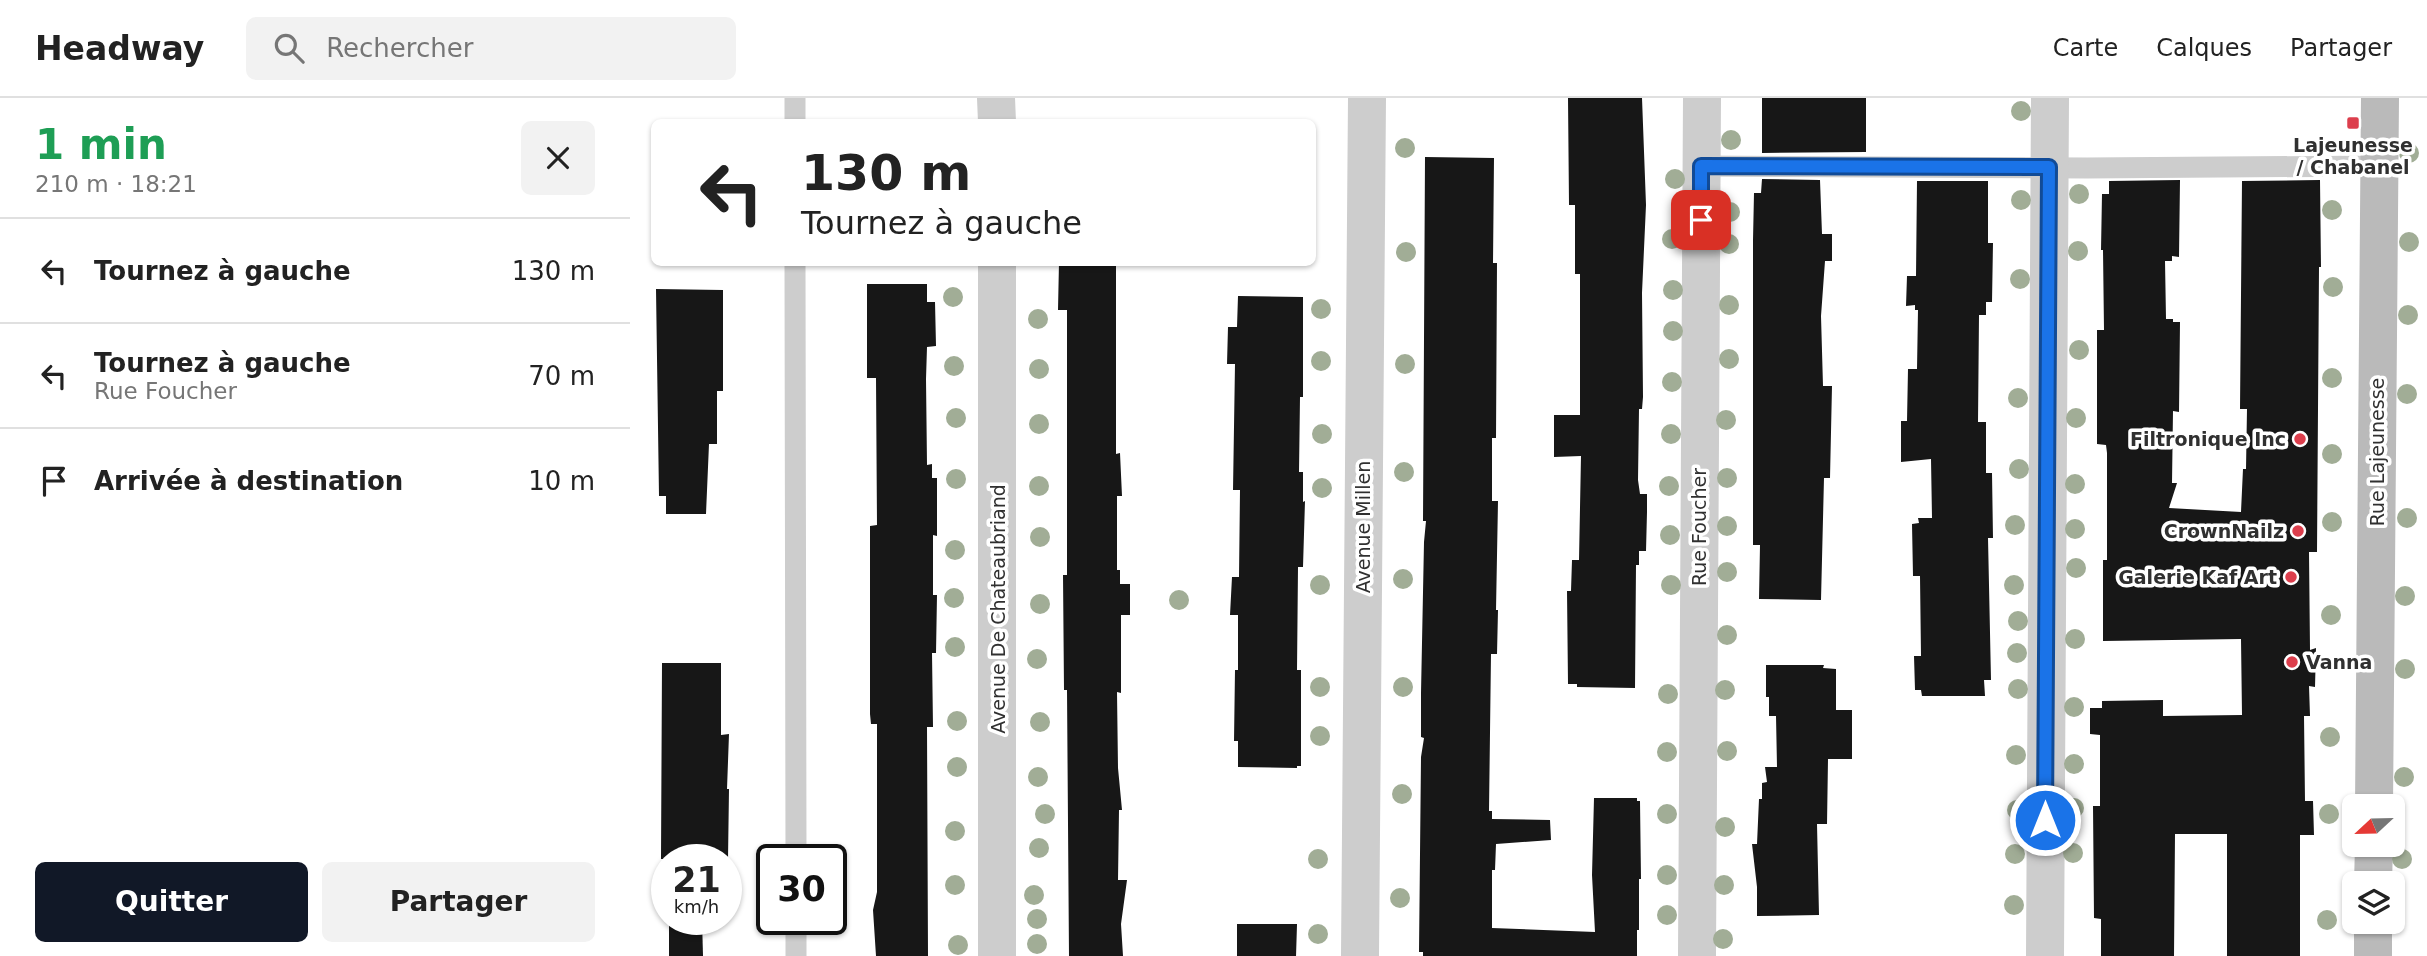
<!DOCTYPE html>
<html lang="fr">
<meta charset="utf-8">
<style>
:root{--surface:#fff;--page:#f2f2f2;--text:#222;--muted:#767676;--line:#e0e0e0;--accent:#111827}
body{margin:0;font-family:"DejaVu Sans",sans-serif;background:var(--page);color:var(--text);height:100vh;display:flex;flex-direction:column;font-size:26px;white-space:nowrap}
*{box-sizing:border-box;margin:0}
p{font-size:23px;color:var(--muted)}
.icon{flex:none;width:38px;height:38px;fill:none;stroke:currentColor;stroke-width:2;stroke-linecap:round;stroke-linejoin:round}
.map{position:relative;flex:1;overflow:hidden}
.details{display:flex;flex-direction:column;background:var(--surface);width:630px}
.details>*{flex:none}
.hud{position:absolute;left:21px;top:21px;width:665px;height:147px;border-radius:10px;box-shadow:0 2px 5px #0004;background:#fff;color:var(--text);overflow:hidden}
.needle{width:46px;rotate:248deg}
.fabs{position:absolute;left:1712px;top:696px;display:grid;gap:14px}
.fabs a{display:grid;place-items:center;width:63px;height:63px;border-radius:10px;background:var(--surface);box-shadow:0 2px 5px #0004;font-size:35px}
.speed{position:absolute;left:21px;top:746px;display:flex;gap:14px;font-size:35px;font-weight:700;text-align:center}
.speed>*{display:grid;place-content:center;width:91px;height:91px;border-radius:50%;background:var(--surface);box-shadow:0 2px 5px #0004;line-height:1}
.speed small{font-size:18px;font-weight:400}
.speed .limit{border:4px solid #111;border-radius:10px;background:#fff;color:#111}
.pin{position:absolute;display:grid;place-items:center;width:60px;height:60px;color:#fff;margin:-30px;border-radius:14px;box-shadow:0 4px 10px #0006}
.me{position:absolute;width:77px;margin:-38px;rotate:0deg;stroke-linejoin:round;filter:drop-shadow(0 0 5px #0008)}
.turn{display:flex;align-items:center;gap:24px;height:147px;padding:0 35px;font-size:32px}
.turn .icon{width:91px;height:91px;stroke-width:2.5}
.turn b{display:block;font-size:49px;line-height:60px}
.round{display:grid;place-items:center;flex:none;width:74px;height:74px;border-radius:10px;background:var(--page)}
.overview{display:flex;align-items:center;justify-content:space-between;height:119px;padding:0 35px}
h1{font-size:42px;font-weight:800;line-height:52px;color:#1e9e55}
.primary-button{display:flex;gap:14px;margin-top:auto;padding:14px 35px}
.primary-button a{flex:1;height:80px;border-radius:10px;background:var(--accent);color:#fff;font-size:28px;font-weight:800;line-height:80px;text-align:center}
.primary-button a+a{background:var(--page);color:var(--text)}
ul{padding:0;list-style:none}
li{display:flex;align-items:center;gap:21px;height:105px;padding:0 35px;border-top:2px solid var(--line)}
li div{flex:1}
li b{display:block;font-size:26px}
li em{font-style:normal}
header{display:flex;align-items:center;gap:42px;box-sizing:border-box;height:98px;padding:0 35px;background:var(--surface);border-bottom:2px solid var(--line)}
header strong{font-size:33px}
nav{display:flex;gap:38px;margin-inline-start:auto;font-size:24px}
.search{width:490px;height:63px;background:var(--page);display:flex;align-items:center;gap:18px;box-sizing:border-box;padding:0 24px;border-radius:10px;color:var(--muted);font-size:26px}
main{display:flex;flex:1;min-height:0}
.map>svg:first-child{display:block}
.building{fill:#171717}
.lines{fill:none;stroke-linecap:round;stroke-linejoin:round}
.service{stroke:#cdcdcd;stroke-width:21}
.minor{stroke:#cdcdcd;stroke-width:38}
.secondary{stroke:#bababa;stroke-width:38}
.tree{fill:#a1ad96}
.route-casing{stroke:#114b97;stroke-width:18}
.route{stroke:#1a73e8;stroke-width:12}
.poi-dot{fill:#dc3e4c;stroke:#fff;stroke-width:2.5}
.labels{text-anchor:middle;stroke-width:7;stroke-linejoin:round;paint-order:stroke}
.poi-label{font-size:19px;font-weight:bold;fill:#303030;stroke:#fff;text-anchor:end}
.street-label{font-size:19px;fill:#303030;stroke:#fff}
</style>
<header>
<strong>Headway</strong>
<div class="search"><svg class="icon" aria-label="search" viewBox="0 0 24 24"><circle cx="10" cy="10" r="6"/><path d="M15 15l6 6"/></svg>Rechercher</div>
<nav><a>Carte</a><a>Calques</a><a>Partager</a></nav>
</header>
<main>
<section class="details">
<div class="overview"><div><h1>1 min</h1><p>210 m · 18:21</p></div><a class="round"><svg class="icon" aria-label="close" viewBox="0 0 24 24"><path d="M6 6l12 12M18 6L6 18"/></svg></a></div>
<ul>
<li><svg class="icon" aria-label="left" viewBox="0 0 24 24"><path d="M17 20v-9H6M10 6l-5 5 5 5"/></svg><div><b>Tournez à gauche</b></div><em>130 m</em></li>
<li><svg class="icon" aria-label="left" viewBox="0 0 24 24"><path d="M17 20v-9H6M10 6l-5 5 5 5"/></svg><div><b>Tournez à gauche</b><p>Rue Foucher</p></div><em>70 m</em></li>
<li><svg class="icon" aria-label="arrive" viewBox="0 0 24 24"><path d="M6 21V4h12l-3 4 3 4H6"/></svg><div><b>Arrivée à destination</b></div><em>10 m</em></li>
</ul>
<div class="primary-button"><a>Quitter</a><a>Partager</a></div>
</section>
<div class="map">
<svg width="1797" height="858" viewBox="0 0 1797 858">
<rect width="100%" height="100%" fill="#fff"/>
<g class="building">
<path d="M938,0H1012L1016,107L1012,195L1013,299L1012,311H1009L1008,382L1010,396H1017V414L1016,453H1009V467H1006L1005,590L947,589V586H938L937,493H941L942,462H949L951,358L924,359V317H950V176H945V107H939Z"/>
<path d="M1132,0H1236V54L1132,55Z"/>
<path d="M795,59L864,60L863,165H867L866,340H862V403H868L866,512H868L867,556H861L859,713H862V721L920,722L921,742L866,746L865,772H862V830L965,834L962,777L964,700H1007V703H1010L1011,781H1009V832H1007V858H793V854H789L791,659L794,640L791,639V595L794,444L796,423H793Z"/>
<path d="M1132,81L1190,82L1192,136H1202V163H1195L1191,218L1193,288H1202L1200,380H1194L1191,502L1129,501L1130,447H1123V142L1124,95H1131Z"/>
<path d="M1550,82L1549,159L1542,158V163H1535L1536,221H1543V224H1550L1549,314L1543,313L1542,385H1547L1539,410L1611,414L1613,371H1616L1617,311H1610L1612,83L1690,82L1691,169H1689L1687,454H1679L1680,552L1686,550L1685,589L1679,588L1680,618H1674L1675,703H1683L1684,737H1670V858H1597V736H1545L1544,858H1471V821L1464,820L1463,708H1470V637L1460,636V610H1472V603L1533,602V618L1612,617L1611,541L1473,543V462H1477V355L1476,347L1467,346V232H1474L1473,152H1471L1472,96H1479V83Z"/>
<path d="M1287,83H1358V145H1363L1362,204H1356V217H1349L1348,324H1356V375H1362L1363,440H1358L1361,582H1354L1355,598H1292L1291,592H1285L1284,558H1291L1290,478H1283L1282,426L1289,425L1288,420H1302L1301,361L1271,364V323H1277L1278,271H1287L1288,212H1285V207L1276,208L1277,178H1286Z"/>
<path d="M429,164H486V356L490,355L492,398H487V472H490V486H500V517H491V595L487,594L488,670L492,712H489L488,782H497L491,826L493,858H439L437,592H434L433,477H437V212H428Z"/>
<path d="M237,186H297V204H305L306,248L297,249L296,281L297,367L302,366V380H307V438L303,437V497H307L306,555H302L303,629H297L298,858H246L243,812L247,794V626H241L240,616V428L247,427L246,280H237Z"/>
<path d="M26,191L93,192V293H87V346H79L76,416H36V398H29Z"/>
<path d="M608,198L673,199V299H670L669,374H673V404L675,403L673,469H668L667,572H671V668H667V670L608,669V643H604L605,572H608V517H600L602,479H609L610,392H603L605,266H597L598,229H607Z"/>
<path d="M32,565H91V637L99,636L97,691H99L98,761H31Z"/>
<path d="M1136,567H1194L1193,570L1206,571V612H1222V661H1198L1197,726H1187L1189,817L1127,818V789L1122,746H1127L1129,701H1132V685L1137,684L1135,669H1147L1146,618H1139V599H1136Z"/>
<path d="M39,821H72L73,858H39Z"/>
<path d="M607,826H667L666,858H607Z"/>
</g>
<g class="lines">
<g class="service">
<path d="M165,0V24"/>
<path d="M1071,68L1457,70L1749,68"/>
<path d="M165,164L166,761"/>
<path d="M166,821V858"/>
</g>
<g class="minor">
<path d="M366,0L367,24"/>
<path d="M367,164V858"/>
<path d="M730,858L737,0"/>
<path d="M1067,858L1072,0"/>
<path d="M1415,858L1420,0"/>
</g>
<g class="secondary">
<path d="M1744,709L1750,0"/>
<path d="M1743,786L1744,747"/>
<path d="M1743,858V824"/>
</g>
</g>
<g class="tree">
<circle cx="1391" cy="13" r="10"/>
<circle cx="1101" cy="42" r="10"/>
<circle cx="775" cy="50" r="10"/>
<circle cx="1779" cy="55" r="10"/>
<circle cx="1045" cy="81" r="10"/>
<circle cx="1449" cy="96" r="10"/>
<circle cx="1391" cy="102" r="10"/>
<circle cx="1702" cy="112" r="10"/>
<circle cx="1100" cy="114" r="10"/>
<circle cx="1042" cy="141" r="10"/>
<circle cx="1779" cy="144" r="10"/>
<circle cx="1099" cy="146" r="10"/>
<circle cx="1448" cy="153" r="10"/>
<circle cx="776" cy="154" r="10"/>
<circle cx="1390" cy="181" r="10"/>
<circle cx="1703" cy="189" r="10"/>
<circle cx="1043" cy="192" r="10"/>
<circle cx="323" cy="199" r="10"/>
<circle cx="1099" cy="207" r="10"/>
<circle cx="691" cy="211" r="10"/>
<circle cx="1778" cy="217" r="10"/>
<circle cx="408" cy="221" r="10"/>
<circle cx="1043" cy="233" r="10"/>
<circle cx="1449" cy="252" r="10"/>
<circle cx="1099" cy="261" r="10"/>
<circle cx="691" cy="263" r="10"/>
<circle cx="775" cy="266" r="10"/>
<circle cx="324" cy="268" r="10"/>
<circle cx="409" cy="271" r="10"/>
<circle cx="1702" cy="280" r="10"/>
<circle cx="1042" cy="284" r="10"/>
<circle cx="1777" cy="296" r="10"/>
<circle cx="1388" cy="300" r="10"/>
<circle cx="326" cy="320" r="10"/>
<circle cx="1446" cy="320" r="10"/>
<circle cx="1096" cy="322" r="10"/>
<circle cx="409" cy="326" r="10"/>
<circle cx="692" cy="336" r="10"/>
<circle cx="1041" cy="336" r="10"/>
<circle cx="1702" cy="356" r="10"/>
<circle cx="1389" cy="371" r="10"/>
<circle cx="774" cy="374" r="10"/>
<circle cx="1097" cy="380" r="10"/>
<circle cx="326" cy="381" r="10"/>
<circle cx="1445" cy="386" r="10"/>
<circle cx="409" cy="388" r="10"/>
<circle cx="1039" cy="388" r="10"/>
<circle cx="692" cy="390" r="10"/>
<circle cx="1777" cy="420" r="10"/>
<circle cx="1702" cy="424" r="10"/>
<circle cx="1385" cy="427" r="10"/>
<circle cx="1097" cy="428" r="10"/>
<circle cx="1445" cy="431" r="10"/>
<circle cx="1040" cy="437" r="10"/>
<circle cx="410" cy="439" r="10"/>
<circle cx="325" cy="452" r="10"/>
<circle cx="1446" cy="470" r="10"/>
<circle cx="1097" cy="474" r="10"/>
<circle cx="773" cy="481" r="10"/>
<circle cx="690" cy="487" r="10"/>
<circle cx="1041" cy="487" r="10"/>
<circle cx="1384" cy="487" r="10"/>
<circle cx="1775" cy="498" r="10"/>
<circle cx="324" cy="500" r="10"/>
<circle cx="549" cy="502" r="10"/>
<circle cx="410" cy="506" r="10"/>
<circle cx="1701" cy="517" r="10"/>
<circle cx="1388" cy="523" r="10"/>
<circle cx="1097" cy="537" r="10"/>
<circle cx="1445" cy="541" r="10"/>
<circle cx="325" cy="549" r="10"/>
<circle cx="1387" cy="555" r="10"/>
<circle cx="407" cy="561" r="10"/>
<circle cx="1775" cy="571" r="10"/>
<circle cx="690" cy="589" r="10"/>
<circle cx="773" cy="589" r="10"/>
<circle cx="1388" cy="591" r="10"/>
<circle cx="1095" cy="592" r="10"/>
<circle cx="1038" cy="596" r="10"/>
<circle cx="1444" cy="609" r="10"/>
<circle cx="327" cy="623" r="10"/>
<circle cx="410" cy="624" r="10"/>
<circle cx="690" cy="638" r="10"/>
<circle cx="1700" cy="639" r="10"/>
<circle cx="1097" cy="653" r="10"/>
<circle cx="1037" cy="654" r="10"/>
<circle cx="1386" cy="657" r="10"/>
<circle cx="1444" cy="666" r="10"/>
<circle cx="327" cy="669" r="10"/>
<circle cx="408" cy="679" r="10"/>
<circle cx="1774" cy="679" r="10"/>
<circle cx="772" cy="696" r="10"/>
<circle cx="1444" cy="710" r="10"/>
<circle cx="1387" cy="712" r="10"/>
<circle cx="415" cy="716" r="10"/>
<circle cx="1037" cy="716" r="10"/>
<circle cx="1699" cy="716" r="10"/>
<circle cx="1095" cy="729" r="10"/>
<circle cx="325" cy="733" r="10"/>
<circle cx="409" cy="750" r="10"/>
<circle cx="1443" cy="755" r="10"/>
<circle cx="1385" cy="756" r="10"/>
<circle cx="688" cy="761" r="10"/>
<circle cx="1772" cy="761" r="10"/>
<circle cx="1037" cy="777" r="10"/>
<circle cx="325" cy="787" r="10"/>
<circle cx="1094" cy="787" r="10"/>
<circle cx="404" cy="797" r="10"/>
<circle cx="770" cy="800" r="10"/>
<circle cx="1384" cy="807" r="10"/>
<circle cx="1037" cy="817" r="10"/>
<circle cx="407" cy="821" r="10"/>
<circle cx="1697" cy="822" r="10"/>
<circle cx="688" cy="836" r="10"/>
<circle cx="1093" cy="841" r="10"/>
<circle cx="407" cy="846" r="10"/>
<circle cx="328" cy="847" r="10"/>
</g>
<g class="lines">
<defs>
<path id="route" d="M1071,122V68L1419,69L1415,722"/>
</defs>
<use href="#route" class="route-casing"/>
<use href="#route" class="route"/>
</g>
<g class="poi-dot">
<rect x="1716" y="18" width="14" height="14" rx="3.5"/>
<circle cx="1670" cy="341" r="7"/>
<circle cx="1668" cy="433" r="7"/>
<circle cx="1661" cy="479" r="7"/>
<circle cx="1662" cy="564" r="7"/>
</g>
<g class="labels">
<g class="poi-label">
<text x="1723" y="54" text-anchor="middle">Lajeunesse<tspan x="1723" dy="22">/ Chabanel</tspan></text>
<text x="1656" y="348">Filtronique Inc</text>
<text x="1654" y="440">CrownNailz</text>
<text x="1647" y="486">Galerie Kaf Art</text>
<text x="1676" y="571" text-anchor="start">Vanna</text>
</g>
<g class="street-label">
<text transform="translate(1747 354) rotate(-90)" y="7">Rue Lajeunesse</text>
<text transform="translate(733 429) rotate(-90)" y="7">Avenue Millen</text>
<text transform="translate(1069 429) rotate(-90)" y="7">Rue Foucher</text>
<text transform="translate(368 511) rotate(-90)" y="7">Avenue De Chateaubriand</text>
</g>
</g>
</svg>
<div class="fabs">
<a><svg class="needle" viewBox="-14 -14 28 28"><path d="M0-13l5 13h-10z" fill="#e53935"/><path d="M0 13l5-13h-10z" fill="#767676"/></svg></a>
<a><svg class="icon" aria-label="layers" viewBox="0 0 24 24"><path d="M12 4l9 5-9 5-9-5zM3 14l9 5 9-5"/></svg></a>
</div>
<div class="speed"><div>21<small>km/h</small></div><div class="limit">30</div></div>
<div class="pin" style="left:1071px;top:122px;background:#d93025"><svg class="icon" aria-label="arrive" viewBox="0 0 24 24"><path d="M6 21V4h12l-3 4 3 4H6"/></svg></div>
<svg class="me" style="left:1415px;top:722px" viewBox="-20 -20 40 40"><circle r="17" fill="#1a73e8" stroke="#fff" stroke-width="3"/><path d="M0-11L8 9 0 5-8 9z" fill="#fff"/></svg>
<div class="hud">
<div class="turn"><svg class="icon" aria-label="left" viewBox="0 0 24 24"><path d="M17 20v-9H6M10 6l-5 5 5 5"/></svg><div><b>130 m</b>Tournez à gauche</div></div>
</div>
</div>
</main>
